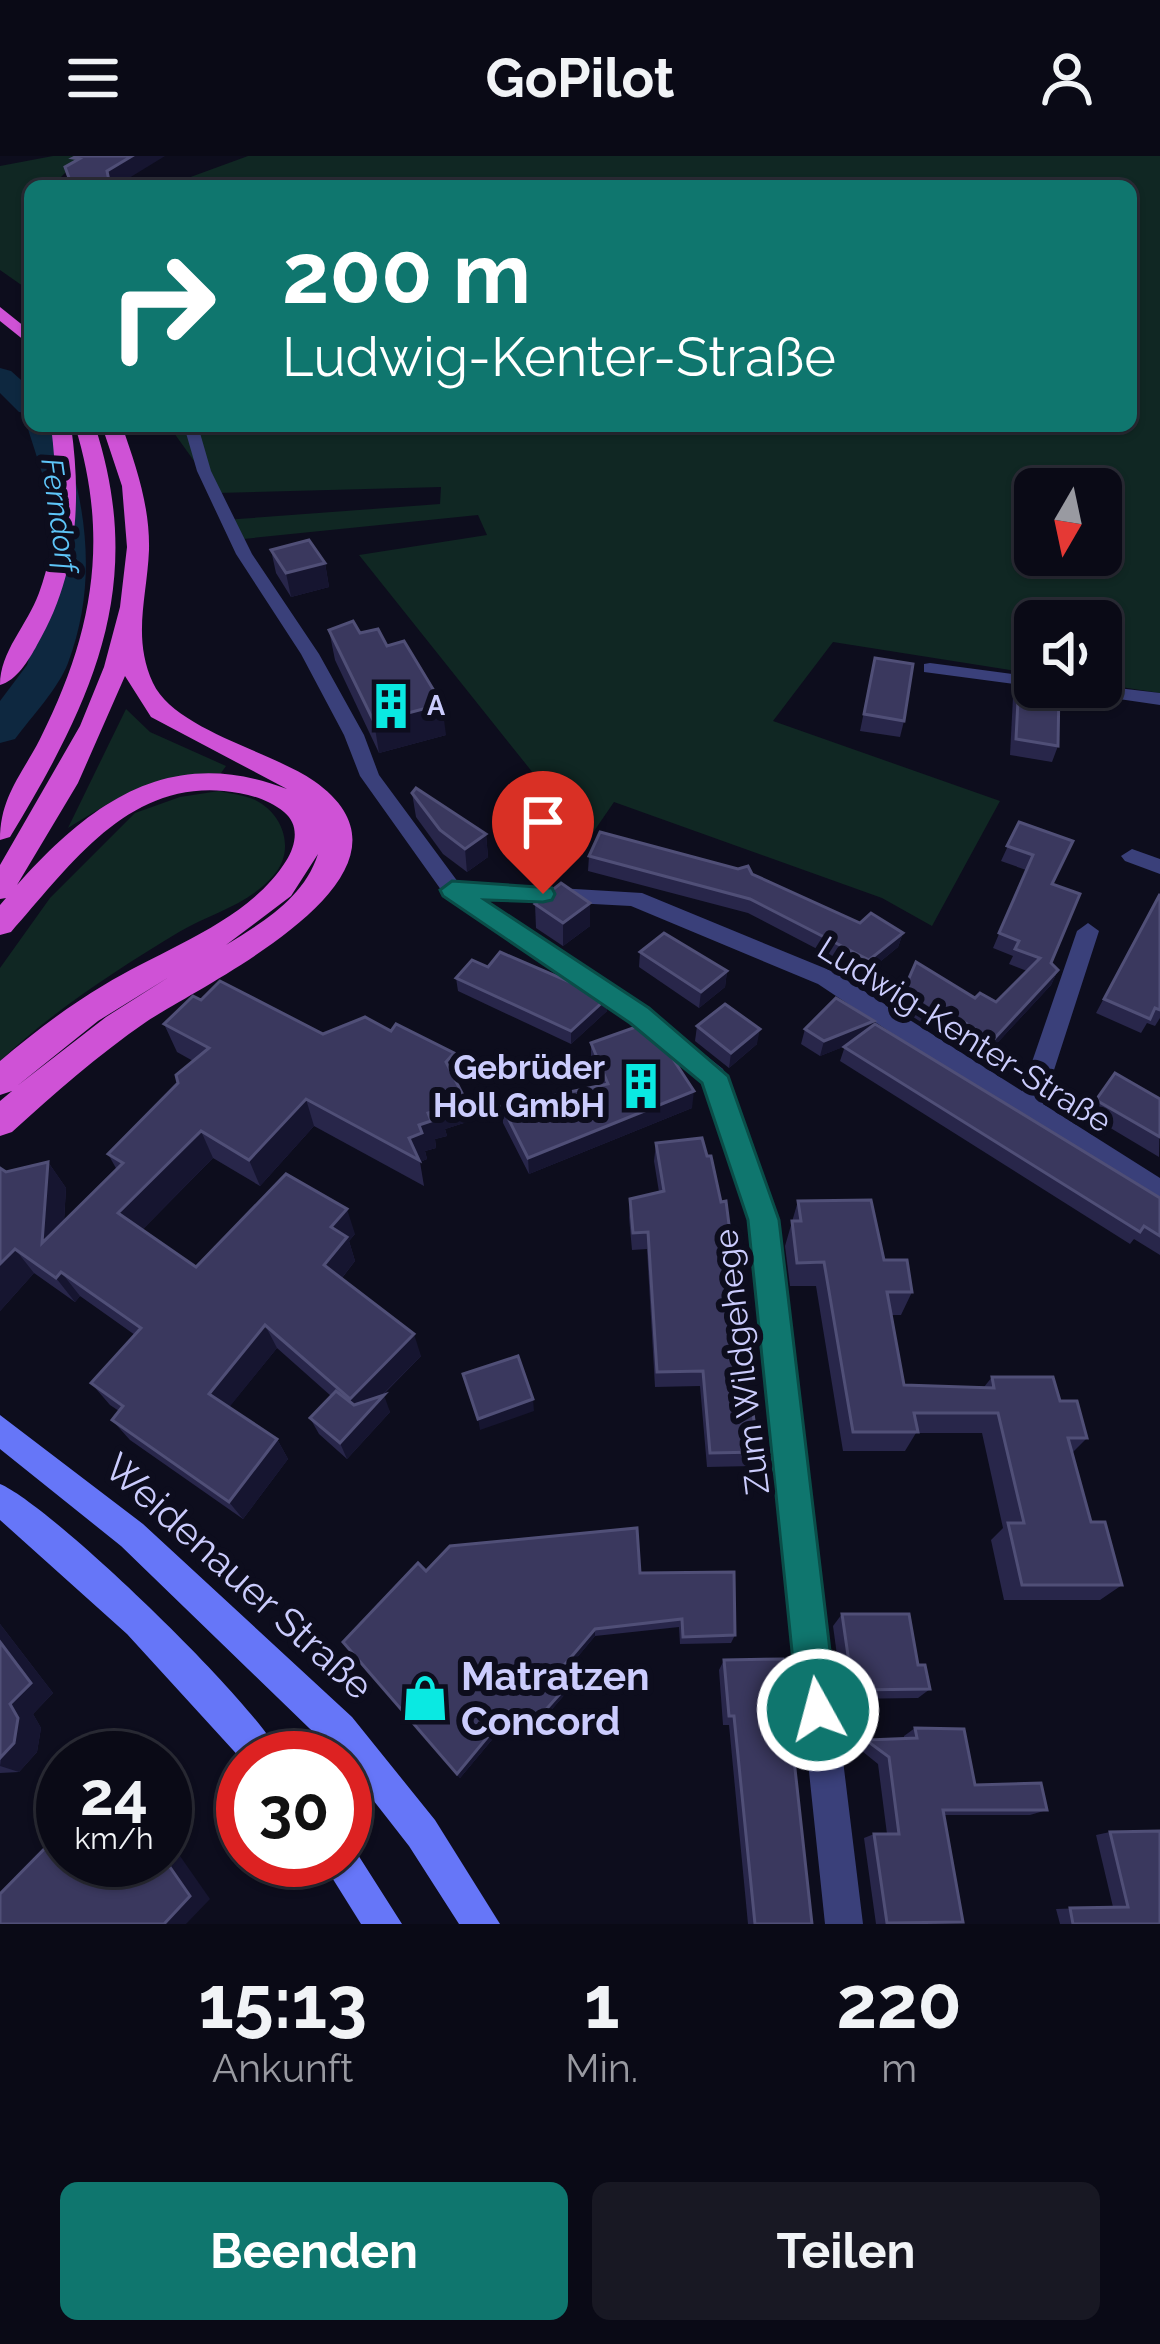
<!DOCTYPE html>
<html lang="de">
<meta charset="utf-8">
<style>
:root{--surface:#0a0a16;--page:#181823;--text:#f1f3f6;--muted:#999aa1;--line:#2a2b35;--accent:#0f766e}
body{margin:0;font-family:Raleway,sans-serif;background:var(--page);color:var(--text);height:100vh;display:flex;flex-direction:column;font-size:45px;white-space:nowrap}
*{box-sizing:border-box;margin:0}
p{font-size:39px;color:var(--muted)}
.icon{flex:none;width:66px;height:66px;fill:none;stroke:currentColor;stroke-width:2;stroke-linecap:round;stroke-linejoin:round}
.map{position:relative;height:1768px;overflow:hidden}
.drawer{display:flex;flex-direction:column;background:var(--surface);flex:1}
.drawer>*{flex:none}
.hud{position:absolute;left:24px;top:24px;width:1113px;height:252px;border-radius:18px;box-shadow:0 3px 9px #0004,0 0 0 3px var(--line);background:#0f766e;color:#fff;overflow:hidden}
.needle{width:78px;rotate:189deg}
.buttons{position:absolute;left:1014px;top:312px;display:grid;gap:24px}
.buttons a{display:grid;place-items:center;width:108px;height:108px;border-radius:18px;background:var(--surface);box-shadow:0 3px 9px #0004,0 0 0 3px var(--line);font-size:60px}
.speed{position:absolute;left:36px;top:1575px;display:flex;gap:24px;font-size:60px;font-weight:700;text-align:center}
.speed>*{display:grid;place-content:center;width:156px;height:156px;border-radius:50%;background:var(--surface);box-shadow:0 3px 9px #0004,0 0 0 3px var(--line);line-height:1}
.speed small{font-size:30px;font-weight:400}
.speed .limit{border:18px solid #d22;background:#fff;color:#111}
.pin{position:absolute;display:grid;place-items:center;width:102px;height:102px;color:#fff;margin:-123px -51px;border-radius:50% 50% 50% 0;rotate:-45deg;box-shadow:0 0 12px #0007}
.pin .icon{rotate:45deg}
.me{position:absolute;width:132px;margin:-66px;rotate:353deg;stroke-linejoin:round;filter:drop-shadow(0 0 9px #0008)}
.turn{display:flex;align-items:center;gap:42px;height:252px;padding:0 60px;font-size:54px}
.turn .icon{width:156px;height:156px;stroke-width:2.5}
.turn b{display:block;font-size:84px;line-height:102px}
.eta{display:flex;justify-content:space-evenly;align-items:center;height:204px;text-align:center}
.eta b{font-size:72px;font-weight:700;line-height:84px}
.cta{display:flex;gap:24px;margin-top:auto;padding:24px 60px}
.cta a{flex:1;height:138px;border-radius:18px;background:var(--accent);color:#fff;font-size:48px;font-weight:700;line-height:138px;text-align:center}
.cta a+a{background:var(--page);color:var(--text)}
header{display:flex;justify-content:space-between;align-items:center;height:156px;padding:0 60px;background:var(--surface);font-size:54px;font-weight:700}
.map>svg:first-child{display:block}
.green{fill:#102723;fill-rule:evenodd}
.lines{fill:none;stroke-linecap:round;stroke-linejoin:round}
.river{fill:#0e2840;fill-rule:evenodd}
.minor{fill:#3a407a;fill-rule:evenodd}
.secondary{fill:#6676f8;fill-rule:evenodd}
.trunk{fill:#cf52d6;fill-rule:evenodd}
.wall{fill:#28264a}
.shaded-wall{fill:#161530}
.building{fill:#3a385e;stroke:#504f77;stroke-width:3}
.route{fill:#0f766e;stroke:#0a4d48;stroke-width:3}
.labels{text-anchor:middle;stroke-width:12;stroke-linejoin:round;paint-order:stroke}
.far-poi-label{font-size:27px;font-weight:bold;fill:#cbccfd;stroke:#0d0d1d;text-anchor:start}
.far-water-label{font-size:30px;font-style:italic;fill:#5ec5f8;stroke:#0d0d1d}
.street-label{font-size:33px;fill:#cbccfd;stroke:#0d0d1d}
.poi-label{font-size:33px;font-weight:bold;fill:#cbccfd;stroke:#0d0d1d;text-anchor:end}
.near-street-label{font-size:39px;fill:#cbccfd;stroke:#0d0d1d}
.near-poi-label{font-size:39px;font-weight:bold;fill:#cbccfd;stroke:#0d0d1d;text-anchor:start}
</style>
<header><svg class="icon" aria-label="menu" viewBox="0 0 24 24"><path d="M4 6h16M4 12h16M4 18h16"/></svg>GoPilot<svg class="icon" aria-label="person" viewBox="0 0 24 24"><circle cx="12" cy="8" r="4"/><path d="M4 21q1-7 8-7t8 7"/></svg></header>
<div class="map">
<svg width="1160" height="1768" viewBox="0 0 1160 1768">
<rect width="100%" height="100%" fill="#0d0d1d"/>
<g class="green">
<path d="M53,0H106L70,12L52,30H30V135L0,114V10Z"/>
<path d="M248,0H1160V537L1101,528V465H1035V518L833,486L773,565L1000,645L932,770L882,742L614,646L566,716L537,713L569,655L541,627L359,399L487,379L478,359L233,384L224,364L440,348L441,331L217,337L169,270H1131V30H166ZM1035,333H1101V399H1035Z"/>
<path d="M126,553L150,576L226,610L221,617C151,621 126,636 68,672Z"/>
<path d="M219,635C231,638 245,639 255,644C284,658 296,695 273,720C248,749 211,757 179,776C116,814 53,855 0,905V812L50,742L135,657L180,641Z"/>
</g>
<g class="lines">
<g class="river">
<path d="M0,212L11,215L30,232V258L19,256L0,237Z"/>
<path d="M30,266V270H59C87,348 98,427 68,507C58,533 32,560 15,583L0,587V545L27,509L52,422L43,320L27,270Z"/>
</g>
<g class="minor">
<path d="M184,270H198L211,315L252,398L319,498L364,579L379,619L458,726L642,737L834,816L1022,935L1077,775L1088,767L1099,775L1043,948L1160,1022V1047L1019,962L818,828L631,750L481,742L648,854L723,913L726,920L777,1064L863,1768H825L751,1064L704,926L632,866L444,738L360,620L344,579L301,498L236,398L197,315Z"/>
<path d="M930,507L1035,521L1037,531L924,516V508Z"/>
<path d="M1101,530L1160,537V549L1071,536L1062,531Z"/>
<path d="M1132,693L1160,703V718L1125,705L1121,700Z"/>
</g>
<g class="secondary">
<path d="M0,1259L143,1368L352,1561L435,1664L500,1768H459L409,1690L345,1608V1602H340L121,1390L0,1293Z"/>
<path d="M0,1328C51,1349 261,1552 282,1602L243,1605L127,1478L0,1364Z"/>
<path d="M345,1687L353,1691L402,1768H361L321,1704H345Z"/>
</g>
<g class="trunk">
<path d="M0,151L30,175V189L0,165Z"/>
<path d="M51,270H71C82,347 77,421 37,489C29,504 16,525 0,529C0,495 27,470 39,437C59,383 58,326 51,270Z"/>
<path d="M75,270H95C147,430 93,544 10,681L0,684C0,641 21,620 40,583C93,478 110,383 75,270Z"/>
<path d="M102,270H122C136,310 150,350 149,394C147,442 132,481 153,527C175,574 271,595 314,625C445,717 204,827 146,866C98,899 55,937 12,976L0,980V945L12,935L0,939V905C33,877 67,851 104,829C162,793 248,766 286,705C296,689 300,669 284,656C267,642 245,637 224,635C126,626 69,711 11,776L0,779V749L6,742L0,743V709L80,570L104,511L120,451L127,391L122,330ZM125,520L151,561L287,633C171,588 92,645 17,729L78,627ZM318,698C304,742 263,766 226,789L291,740ZM169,821L106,861L17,930L98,865Z"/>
</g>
</g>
<g class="wall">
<path d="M271,394L325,407L329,431L291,441L276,417Z"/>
<path d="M329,474L360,477L387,490L446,579L379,597L335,504Z"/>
<path d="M875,502L904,565L900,581L860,575Z"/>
<path d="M1019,525L1058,590L1052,606L1010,599L1013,541Z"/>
<path d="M412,637L486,678L488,701L467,716L443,698L416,661Z"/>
<path d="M1019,666L1052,729L1051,807L1058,814L1051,829L987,898L929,862L924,868L898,851L903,836L975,842L996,846L1027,815L1009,808L1013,800L993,792L1026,714L1001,705Z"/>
<path d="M589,700L752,718L860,767L903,777L898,791L865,818L748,757L588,715Z"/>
<path d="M1160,737V862L1155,870L1147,867L1141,877L1096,857Z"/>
<path d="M590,747V770L563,790L536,772L535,748Z"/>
<path d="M640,796L727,815L725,831L699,852L639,811Z"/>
<path d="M488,811L607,855L571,888L458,835L456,822Z"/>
<path d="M201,844L323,878L391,875L454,897L457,926L463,939L467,966L445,973L447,980L435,983L436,992L425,995L427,1003L420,1006L424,1030L314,970L260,1030L213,1002L143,1073L196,1111L355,1078L349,1085L355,1105L342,1122L421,1200L382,1240L390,1256L347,1303L319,1278L310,1262L331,1240L277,1192L229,1251L277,1283L288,1303L243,1363L130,1284L112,1264L119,1255L110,1249L91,1227L135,1179L80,1140L75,1146L34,1117L0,1155L6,1016L48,1006L66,1032L64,1066L117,1014L108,998L178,927L193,905L177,896L164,868Z"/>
<path d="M874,865L872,870L1160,1042V1099L1134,1083L1130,1088L840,905L845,890L820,900L801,888L805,873Z"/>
<path d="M697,870L757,888L729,912L695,885Z"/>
<path d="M591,887L692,952L529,1018L503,967L502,950L601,929L591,904Z"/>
<path d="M1160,943L1159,1001L1087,958L1096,944Z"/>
<path d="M656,987L758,1296L753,1310L707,1311L700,1230L655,1231L647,1093L632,1094L629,1061L630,1043L659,1036L654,1005Z"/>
<path d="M798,1045L884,1104L912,1136L901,1159H891L904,1229L984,1231L992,1221L1060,1245L1087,1282L1072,1297L1091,1366L1122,1429L1100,1444H1004L991,1384L1003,1372L982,1277H916L905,1295H843L816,1130H790L785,1090Z"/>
<path d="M640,1417L735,1479L731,1487L680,1488L679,1471L595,1480L559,1523L566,1537L527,1582L511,1561L460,1622L343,1486Z"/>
<path d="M842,1458L930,1533L918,1542L843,1543L833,1470Z"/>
<path d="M0,1468L53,1537L33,1558L41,1572L37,1596L19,1616L0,1617Z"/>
<path d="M724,1504L812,1768H748L729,1569H723L719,1514Z"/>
<path d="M915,1572L975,1629L1047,1654L1030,1659H944L949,1767L876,1768L864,1682L874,1678H887L878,1608L857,1591L866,1584L904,1582V1580Z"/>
<path d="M1110,1676L1160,1768H1060L1056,1753L1113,1751L1096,1679Z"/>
</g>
<g class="shaded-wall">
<path d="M132,0H165L116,30H110L107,15Z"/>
<path d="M325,407L329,431L291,441L286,417Z"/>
<path d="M442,548L446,579L379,597L374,566Z"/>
<path d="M486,678L488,701L467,716L465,693Z"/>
<path d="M590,747V770L563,790V767Z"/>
<path d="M903,777L898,791L865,818L869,804Z"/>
<path d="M1058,814L1051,829L987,898L993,884Z"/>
<path d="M727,815L725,831L699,852L701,836Z"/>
<path d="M607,842V855L571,888V875Z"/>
<path d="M935,848L929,862L924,868L929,853Z"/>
<path d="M874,865L869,881L820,900L824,885Z"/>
<path d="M760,873L757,888L729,912L731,897Z"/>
<path d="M454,897L458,925L450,933L446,906Z"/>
<path d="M694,935L692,952L529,1018L528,1002Z"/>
<path d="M463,939L467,966L445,973L447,980L435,983L436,992L425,995L427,1003L420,1006L409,982L438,947Z"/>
<path d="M306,943L314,970L260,1030L249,1004Z"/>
<path d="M201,975L213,1002L134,1082L118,1057Z"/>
<path d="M48,1006L66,1032L61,1112L42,1087Z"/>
<path d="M347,1053L355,1078L349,1085L355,1105L333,1133L324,1109L331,1071Z"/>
<path d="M15,1093L34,1117L0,1155V1108Z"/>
<path d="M61,1116L80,1140L75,1146L56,1122Z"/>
<path d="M265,1169L277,1192L223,1259L209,1238Z"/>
<path d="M414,1178L421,1200L358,1263L350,1243Z"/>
<path d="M384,1239L390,1256L347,1303L340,1287Z"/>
<path d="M533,1243L534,1255L480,1274L478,1263Z"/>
<path d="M277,1283L288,1303L243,1363L229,1346Z"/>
<path d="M0,1468L53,1537L33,1558L41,1572L37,1596L19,1616L0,1610L10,1548L0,1486Z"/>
<path d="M595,1473V1480L556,1527L555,1520Z"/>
<path d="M566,1531V1537L527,1582L526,1576Z"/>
<path d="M509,1555L511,1561L460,1622L457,1618Z"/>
<path d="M165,1697L180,1700L210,1743L186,1768H164Z"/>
<path d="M102,1704H122L135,1722L112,1719Z"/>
</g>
<g class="building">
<path d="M77,0H132L107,15L110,30H72L65,11L79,3L73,2Z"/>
<path d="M309,384L325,407L286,417L271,394Z"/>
<path d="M353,465L360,477L378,473L387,490L404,485L442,548L374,566L329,474Z"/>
<path d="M875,502L913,508L904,565L864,558Z"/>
<path d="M1019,525L1035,527V531H1059L1058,590L1016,583Z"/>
<path d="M416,632L486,678L465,693L440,674L412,637Z"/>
<path d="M1019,666L1073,685L1052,728L1080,738L1051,807L1058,814L993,884L935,848L929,853L903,836L916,806L975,842L980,837L996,846L1040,802L1015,793L1019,785L999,777L1033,699L1007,690Z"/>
<path d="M600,676L738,713L748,710L752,718L860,767L871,757L903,777L869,804L750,743L589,700Z"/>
<path d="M561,727L590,747L563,767L535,748Z"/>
<path d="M1160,738V854L1155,852L1150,863L1104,843Z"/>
<path d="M664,777L727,815L701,836L640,796Z"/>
<path d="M500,796L607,842L571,875L456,822L472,804L488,811Z"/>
<path d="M220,825L323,878L365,861L391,875L396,868L454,897L446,906L463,939L438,947L442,953L428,957L431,965L419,969L422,977L409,982L419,1004L306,943L249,1004L201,975L118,1057L196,1111L286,1018L347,1053L331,1071L347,1081L324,1109L414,1178L350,1243L265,1169L209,1238L277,1283L229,1346L112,1264L123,1250L91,1227L141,1172L61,1116L56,1122L15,1093L0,1108V1012L6,1016L48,1006L42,1087L123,1007L108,998L178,927L176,919L209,892L164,868L193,840L201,844Z"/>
<path d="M836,842L874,865L824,885L805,873Z"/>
<path d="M725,848L760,873L731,897L697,870Z"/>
<path d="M644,868L652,871L694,935L528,1002L502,950L608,928L591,887Z"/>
<path d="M875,868L1160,1042V1080L1144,1070L1140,1076L844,891Z"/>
<path d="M1115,917L1160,943V981L1096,944Z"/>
<path d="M702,982L707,1000H711L721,1046L726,1045L758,1296L710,1297L703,1215L657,1216L648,1076L633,1077L630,1043L664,1035L656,987Z"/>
<path d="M871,1044L884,1104H907L912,1136H887L904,1229L994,1232L992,1221H1053L1060,1245H1077L1087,1282H1068L1091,1366H1105L1122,1429H1022L1008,1367H1024L998,1257H914L918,1276H853L824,1106L797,1107L792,1065H801L798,1045Z"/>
<path d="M518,1200L533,1243L478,1263L463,1218Z"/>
<path d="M336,1235L354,1249L384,1239L340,1287L310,1262Z"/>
<path d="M637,1372L640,1417L734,1416L735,1479L683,1481L682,1463L595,1473L555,1520L566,1531L526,1576L509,1555L457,1618L343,1486L418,1407L426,1415L450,1390Z"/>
<path d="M842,1458H909L918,1509H925L930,1533L853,1534Z"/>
<path d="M0,1486L31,1527L10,1548L18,1562L14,1587L0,1602Z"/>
<path d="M783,1503L812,1768H755L734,1560H729L724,1504Z"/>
<path d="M915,1572L964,1573L975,1629L1041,1627L1047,1654H943L963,1766L887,1767L874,1678H899L889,1601L866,1584L917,1582Z"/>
<path d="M63,1674V1704H102L112,1719L142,1704H165L190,1740L164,1768H0V1738Z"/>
<path d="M1160,1675V1768H1073L1070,1752L1128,1751L1110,1676Z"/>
</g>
<path class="route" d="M452,725L552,732L555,738L552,744L543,746L485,744L649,852L728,920L779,1064L837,1554L831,1568L818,1573L804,1568L798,1554L748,1064L702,927L630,867L443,740L440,734Z"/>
<defs>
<symbol id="building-bare" viewBox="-9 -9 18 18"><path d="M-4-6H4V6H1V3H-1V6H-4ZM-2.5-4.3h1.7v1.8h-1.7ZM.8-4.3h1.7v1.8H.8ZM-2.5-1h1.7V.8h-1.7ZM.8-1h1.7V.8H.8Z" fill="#0ae9e2" stroke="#0d0d1d" stroke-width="2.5" paint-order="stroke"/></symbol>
<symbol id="shop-bare" viewBox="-9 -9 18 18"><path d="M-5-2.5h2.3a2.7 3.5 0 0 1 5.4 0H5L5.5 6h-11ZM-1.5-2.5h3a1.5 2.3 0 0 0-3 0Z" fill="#0ae9e2" stroke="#0d0d1d" stroke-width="2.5" paint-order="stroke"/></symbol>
</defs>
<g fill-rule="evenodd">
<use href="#building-bare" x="358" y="517" width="66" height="66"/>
<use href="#building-bare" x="608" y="897" width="66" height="66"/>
<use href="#shop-bare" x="392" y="1509" width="66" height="66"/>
</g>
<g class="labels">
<g class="far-poi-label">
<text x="427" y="559">A</text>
</g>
<g class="far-water-label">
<text transform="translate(59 359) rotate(82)" y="10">Ferndorf</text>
</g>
<g class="street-label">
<text transform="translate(965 878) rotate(32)" y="12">Ludwig-Kenter-Straße</text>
<text transform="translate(741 1206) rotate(-97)" y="12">Zum Wildgehege</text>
</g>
<g class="poi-label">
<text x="605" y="923">Gebrüder<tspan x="605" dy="38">Holl GmbH</tspan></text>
</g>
<g class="near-street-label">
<text transform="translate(239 1420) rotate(42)" y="14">Weidenauer Straße</text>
</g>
<g class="near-poi-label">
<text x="461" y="1534">Matratzen<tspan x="461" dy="45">Concord</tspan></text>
</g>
</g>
</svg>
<div class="buttons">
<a><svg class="needle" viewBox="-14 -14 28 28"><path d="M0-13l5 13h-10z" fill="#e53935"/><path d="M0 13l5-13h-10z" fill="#999aa1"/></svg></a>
<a><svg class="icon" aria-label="sound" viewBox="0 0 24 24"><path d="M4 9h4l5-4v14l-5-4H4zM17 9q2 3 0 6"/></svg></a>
</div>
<div class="speed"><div>24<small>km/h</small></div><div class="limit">30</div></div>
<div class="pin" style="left:543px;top:738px;background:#d93025"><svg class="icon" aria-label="arrive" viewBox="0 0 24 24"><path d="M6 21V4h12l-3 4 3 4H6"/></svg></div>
<svg class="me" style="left:818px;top:1554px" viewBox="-20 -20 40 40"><circle r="17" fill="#0f766e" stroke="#fff" stroke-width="3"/><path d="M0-11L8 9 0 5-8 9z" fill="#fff"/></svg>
<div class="hud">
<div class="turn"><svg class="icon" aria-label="right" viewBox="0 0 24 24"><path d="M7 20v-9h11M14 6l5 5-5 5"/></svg><div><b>200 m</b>Ludwig-Kenter-Straße</div></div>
</div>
</div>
<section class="drawer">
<div class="eta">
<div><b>15:13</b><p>Ankunft</p></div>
<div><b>1</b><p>Min.</p></div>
<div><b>220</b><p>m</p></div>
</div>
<div class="cta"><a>Beenden</a><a>Teilen</a></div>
</section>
